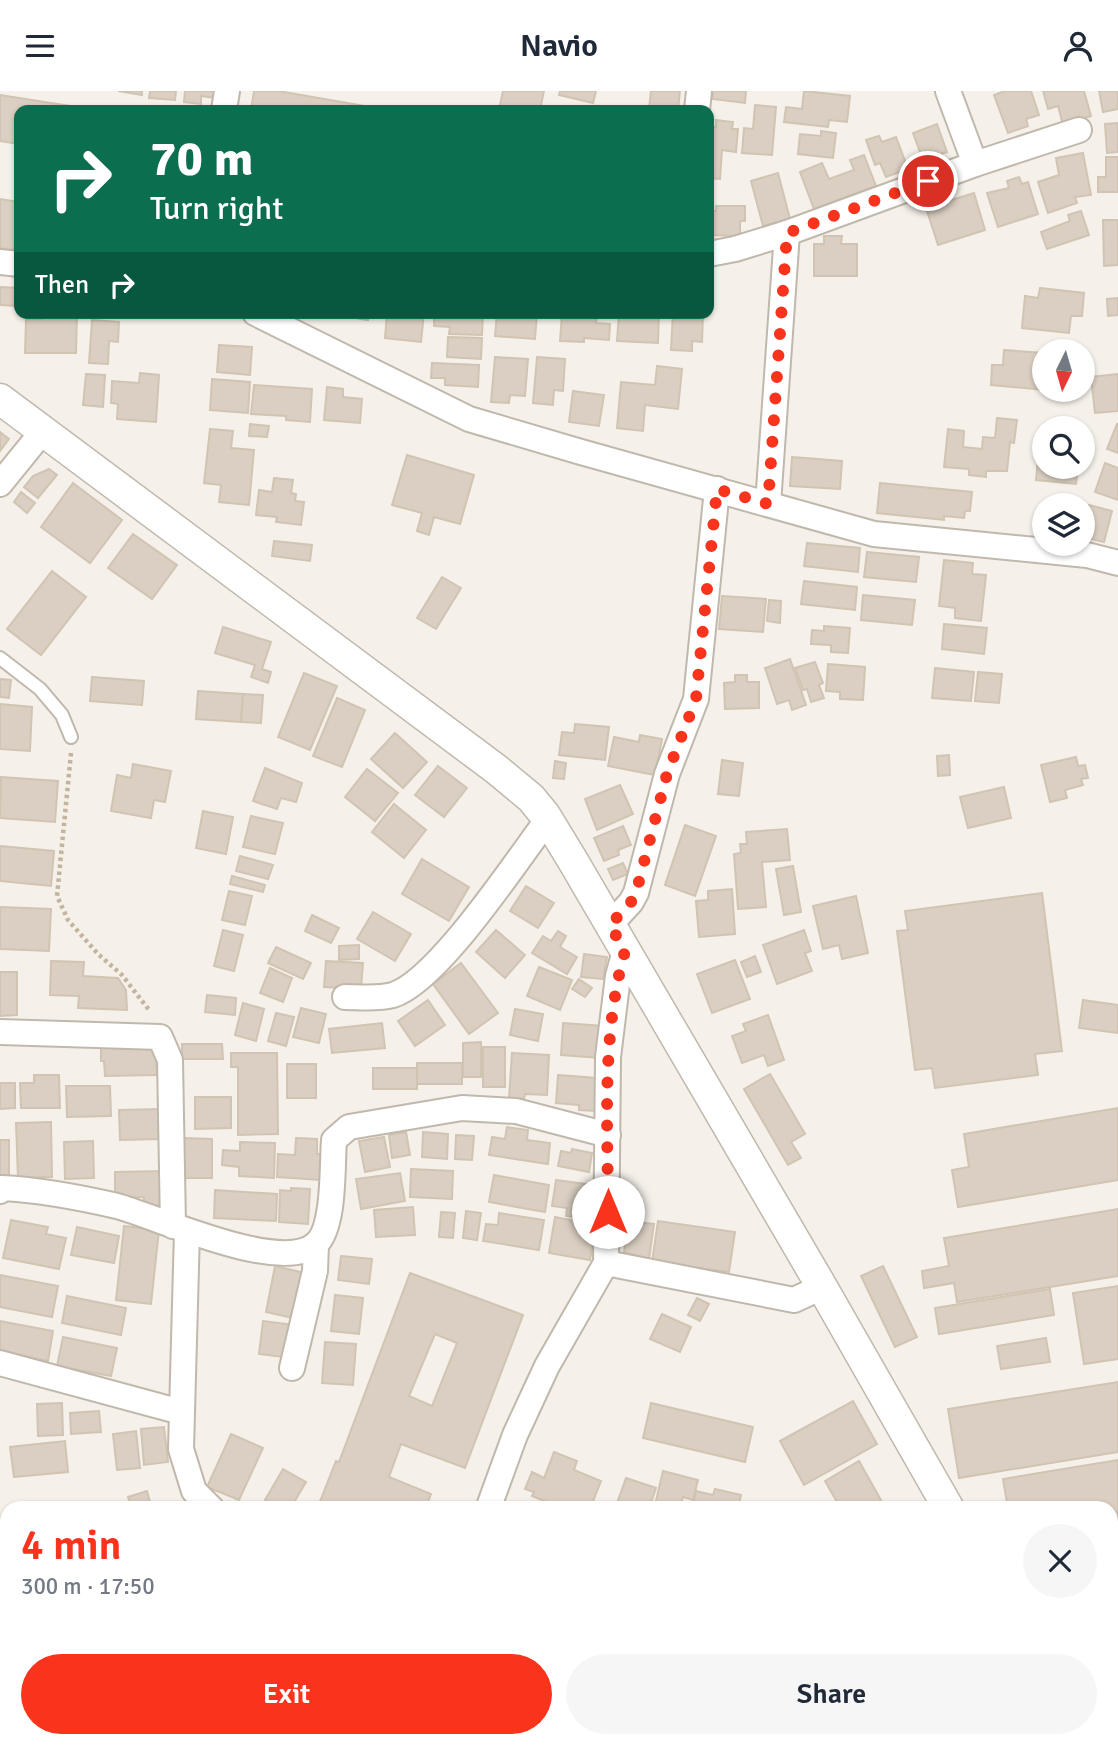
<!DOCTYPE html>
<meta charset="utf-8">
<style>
:root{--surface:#fff;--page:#f6f6f7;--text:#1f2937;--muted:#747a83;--accent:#fa331c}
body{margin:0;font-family:Signika,sans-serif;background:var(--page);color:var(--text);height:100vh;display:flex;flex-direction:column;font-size:26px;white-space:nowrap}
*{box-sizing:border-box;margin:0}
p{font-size:23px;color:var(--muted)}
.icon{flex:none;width:38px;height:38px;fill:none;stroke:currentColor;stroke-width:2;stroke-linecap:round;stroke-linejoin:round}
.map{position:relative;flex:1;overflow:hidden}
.panel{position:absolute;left:0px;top:1410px;width:1118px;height:247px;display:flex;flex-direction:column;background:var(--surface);border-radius:21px 21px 0 0;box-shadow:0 2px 5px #0004}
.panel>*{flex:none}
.hud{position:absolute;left:14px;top:14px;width:700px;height:214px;border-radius:14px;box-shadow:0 2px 5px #0004;background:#0b6e4f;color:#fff;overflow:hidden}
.needle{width:46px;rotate:185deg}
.controls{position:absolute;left:1032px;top:248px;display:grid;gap:14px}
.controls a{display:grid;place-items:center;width:63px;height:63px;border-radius:50%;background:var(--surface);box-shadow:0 2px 5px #0004;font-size:35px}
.pin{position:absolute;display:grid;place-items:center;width:60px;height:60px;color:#fff;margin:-30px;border:4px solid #fff;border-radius:50%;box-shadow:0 2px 7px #0007}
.me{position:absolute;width:77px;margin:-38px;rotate:0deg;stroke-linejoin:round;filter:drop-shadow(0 0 5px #0008)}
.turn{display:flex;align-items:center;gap:24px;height:147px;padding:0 21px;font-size:32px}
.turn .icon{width:91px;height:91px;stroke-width:2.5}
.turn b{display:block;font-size:49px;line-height:60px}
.then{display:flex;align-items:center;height:66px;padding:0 21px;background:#0003;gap:14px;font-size:26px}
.round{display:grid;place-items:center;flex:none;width:74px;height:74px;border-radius:37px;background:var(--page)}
.overview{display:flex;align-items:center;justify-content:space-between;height:119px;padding:0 21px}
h1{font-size:42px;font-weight:600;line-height:52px;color:var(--accent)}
.cta{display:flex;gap:14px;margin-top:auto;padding:14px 21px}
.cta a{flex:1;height:80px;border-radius:42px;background:var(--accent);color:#fff;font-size:28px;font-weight:600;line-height:80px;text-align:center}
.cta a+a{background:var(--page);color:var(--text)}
header{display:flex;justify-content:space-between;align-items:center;height:91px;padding:0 21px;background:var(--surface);font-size:32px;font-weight:600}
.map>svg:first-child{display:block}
.building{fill:#dacfc2;stroke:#d1c4b2;stroke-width:2;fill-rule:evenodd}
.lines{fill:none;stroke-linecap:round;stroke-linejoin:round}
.service-casing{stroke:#c1b8ac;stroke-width:16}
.minor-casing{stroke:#c1b8ac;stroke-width:28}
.tertiary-casing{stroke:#c1b8ac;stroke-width:33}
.path{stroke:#c2b49d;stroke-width:4.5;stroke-dasharray:3.5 3.5;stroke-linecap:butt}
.service{stroke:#fff;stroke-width:12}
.minor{stroke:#fff;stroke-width:24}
.tertiary{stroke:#fff;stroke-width:30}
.route{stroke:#fa331c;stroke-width:12;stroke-dasharray:0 21.6}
</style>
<header><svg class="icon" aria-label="menu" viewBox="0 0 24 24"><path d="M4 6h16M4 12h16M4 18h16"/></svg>Navio<svg class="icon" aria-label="person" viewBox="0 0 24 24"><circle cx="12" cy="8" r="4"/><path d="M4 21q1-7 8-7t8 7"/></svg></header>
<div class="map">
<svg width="1118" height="1657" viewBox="0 0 1118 1657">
<rect width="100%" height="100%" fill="#f5f1ea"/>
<g class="building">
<path d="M118,0H142V4Z"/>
<path d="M150,0H176L175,9L149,7Z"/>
<path d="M185,0H216L215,7L201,5V13L184,11Z"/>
<path d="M254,0H278L388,19H251Z"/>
<path d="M503,0H544L540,19H499Z"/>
<path d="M560,0H596L593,12L559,4Z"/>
<path d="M651,0H680L678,19H649Z"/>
<path d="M709,0H746L745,12L712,8L713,3L708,2Z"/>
<path d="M804,0L850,5L847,31L829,29L828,36L784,31L786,16L802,18Z"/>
<path d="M1005,0H1031L1039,24L1026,28L1028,35L1008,42L994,4Z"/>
<path d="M1043,0H1084L1091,25L1063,34L1058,15L1048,18Z"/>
<path d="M1099,0H1118V18L1103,21Z"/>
<path d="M0,4L96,19H19V53L0,50Z"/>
<path d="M755,14L776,16L772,64L742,62L744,37L753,38Z"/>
<path d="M716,29L733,31L732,38H738L736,61L722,59L720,88L709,87V36H716Z"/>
<path d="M1118,32V61L1107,62L1105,33Z"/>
<path d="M937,33L947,61L923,69L913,42Z"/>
<path d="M821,40L836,42L833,67L798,63L800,43L821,45Z"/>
<path d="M879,45L882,51L896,46L908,78L886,86L880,72L875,74L866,49Z"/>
<path d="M1083,62L1091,104L1075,106L1077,112L1048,122L1038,91L1059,84L1056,67Z"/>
<path d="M864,64L876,95L814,118L800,81L822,72L829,88L854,79L850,69Z"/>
<path d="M1106,66H1118V101H1098V86H1106Z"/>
<path d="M778,82L790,128L763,135L751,90Z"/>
<path d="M1019,86L1022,93L1028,91L1038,123L998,136L987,102L1009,97L1007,90Z"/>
<path d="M974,102L985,139L938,154L926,117Z"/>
<path d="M0,108L19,111L14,159L0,157Z"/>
<path d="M716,115H745V130H740V145L709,144V120H716Z"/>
<path d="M1081,120L1089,144L1047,158L1041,141L1070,130L1068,124Z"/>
<path d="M1103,129H1118V174L1104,175Z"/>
<path d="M824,145H842L841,153H857V185H814V153H824Z"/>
<path d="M0,196L18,197L17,215L0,214Z"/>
<path d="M1040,197L1084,202L1082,225H1071L1069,242L1022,237L1025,205L1038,207Z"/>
<path d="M1118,207V224L1108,225L1107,208Z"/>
<path d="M42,222H77L76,262H25L26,228H42Z"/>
<path d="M356,222H369L368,229L355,227Z"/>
<path d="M387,222H424L421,251L385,247Z"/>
<path d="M434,222H483L482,244L449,243L450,236L434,235Z"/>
<path d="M497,222H537L535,248L495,245Z"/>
<path d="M619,222H659L658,252L617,250Z"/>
<path d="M673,222H703L702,251L692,250V260L671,259Z"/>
<path d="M562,223L597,225L596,232L610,233L609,249L584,247V251L560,250Z"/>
<path d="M92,229L119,231L118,251L109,250L108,273L89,272Z"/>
<path d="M448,246L482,247L481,268L447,266Z"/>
<path d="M219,254L252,256L250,284L217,281Z"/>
<path d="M1004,259L1045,262V299L991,294L992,274H1003Z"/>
<path d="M495,266L528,268L525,305L510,304L509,312L491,311Z"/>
<path d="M537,266L565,268L563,300L554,299L553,314L533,312Z"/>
<path d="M432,272L479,274L478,296L445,294V287H431Z"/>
<path d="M657,275L682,278L678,318L645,314L643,340L617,337L621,291L655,294Z"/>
<path d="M140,282L159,284L156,331L117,328L118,313L111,312L112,290L139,292Z"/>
<path d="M86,283L105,284L103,316L83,314Z"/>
<path d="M1118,283V320L1095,322L1091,286Z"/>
<path d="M212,288L250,291L248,322L210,319Z"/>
<path d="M254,294L312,298L310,331L286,329V325L251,323Z"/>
<path d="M327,296L343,298V306L362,308L360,332L324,329Z"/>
<path d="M573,300L604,304L599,335L569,331Z"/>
<path d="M997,327L1017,329L1014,352L1010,351L1007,380H986V386L969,384V378L944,376L948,338L964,340L963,356L982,358L983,346L995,347Z"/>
<path d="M250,333L269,335L267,346L249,345Z"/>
<path d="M1117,333H1118V362L1107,358Z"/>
<path d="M210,338L233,340L231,357L254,359L249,414L219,411L221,394L204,392Z"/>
<path d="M0,341L9,348L0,360Z"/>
<path d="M1039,359L1045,360V376H1078L1076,393L1036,389Z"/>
<path d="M407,364L474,384L460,433L434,426L429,444L417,440L422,422L392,414Z"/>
<path d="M792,366L842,370L840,398L790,395Z"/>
<path d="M1105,372L1118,377V409L1095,401Z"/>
<path d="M49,378L57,384L38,407L24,396L33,385Z"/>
<path d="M274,387L293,389L291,402L296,403L295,410L304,411L301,434L276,431L277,426L256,424L259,399L272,401Z"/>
<path d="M73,392L122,429L90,472L41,436Z"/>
<path d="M880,392L972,401L970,420H965L964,427L944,425V429L877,422Z"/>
<path d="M21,401L35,412L27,422L14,411Z"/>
<path d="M1054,408L1070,410V415H1054Z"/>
<path d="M1089,414L1112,420L1104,451L1083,446Z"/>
<path d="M1040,434L1045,435V447L1038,446Z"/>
<path d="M133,443L177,474L152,508L108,477Z"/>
<path d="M274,450L312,454L310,470L272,465Z"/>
<path d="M807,452L860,457L858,481L804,475Z"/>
<path d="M867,461L919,466L916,491L864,486Z"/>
<path d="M944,469L973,472L972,483L986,484L981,530L955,527V517L939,515Z"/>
<path d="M52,480L86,506L41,564L7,538Z"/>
<path d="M442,486L461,497L436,538L417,527Z"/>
<path d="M804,490L857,496L855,519L801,513Z"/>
<path d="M863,504L915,509L912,534L861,529Z"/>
<path d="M722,505L766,508L763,541L719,538Z"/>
<path d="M769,509L781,510L780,532L767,530Z"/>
<path d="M944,533L987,537L984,563L942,558Z"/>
<path d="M824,535L850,537L848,562L831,561V554L811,553L812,539L824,540Z"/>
<path d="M223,536L271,551L262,578L271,581L268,592L251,586L255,574L215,562Z"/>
<path d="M790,568L806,614L792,619L789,609L777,613L765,577Z"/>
<path d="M815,571L823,592L819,594L824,607L811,611L807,598L803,599L795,577Z"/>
<path d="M828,573L865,576L863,609L840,608V601L826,600Z"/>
<path d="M935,577L974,581L971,610L932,607Z"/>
<path d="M978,581L1002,583L999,612L975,610Z"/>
<path d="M304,582L337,595L310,659L278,646Z"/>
<path d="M735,584H747V591H759V617L725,618L724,592L735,591Z"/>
<path d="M92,586L144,590L142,614L90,610Z"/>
<path d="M0,588L11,589L9,607L0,606Z"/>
<path d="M198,600L243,603L241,631L196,628Z"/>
<path d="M243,603L263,604L261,632L241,631Z"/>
<path d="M337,607L365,619L342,676L313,665Z"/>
<path d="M0,613L32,616L30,660L0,658Z"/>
<path d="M575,633L609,636L605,669L559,664L562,641L574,642Z"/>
<path d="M395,642L427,671L403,697L371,668Z"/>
<path d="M640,644L662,648L655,684L608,675L614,646L639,651Z"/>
<path d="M949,664L950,684L938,685L937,665Z"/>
<path d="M1076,666L1078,675L1085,674L1088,687L1081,688L1083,694L1065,699L1067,707L1050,711L1041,674Z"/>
<path d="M722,669L743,672L739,705L718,703Z"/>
<path d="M555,670L566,672L564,688L553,687Z"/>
<path d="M133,673L171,680L165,711L154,709L151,727L111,720L117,684L131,687Z"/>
<path d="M438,675L467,697L444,726L415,704Z"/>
<path d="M265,677L302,692L296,711L281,707L277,718L253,710Z"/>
<path d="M367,678L398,702L375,730L345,706Z"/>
<path d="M1,686L58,690L55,731L0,727Z"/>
<path d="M620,694L633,723L597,739L585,708Z"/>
<path d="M1004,696L1011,727L968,737L960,706Z"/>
<path d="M394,713L426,739L404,767L372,741Z"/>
<path d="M203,720L233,726L226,763L196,757Z"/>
<path d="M251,725L283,732L275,763L243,756Z"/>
<path d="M685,734L716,745L695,805L665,794Z"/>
<path d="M623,735L631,754L618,759L619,764L604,770L594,747Z"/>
<path d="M787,738L790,769L762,771L766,816L738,818L734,763L741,762L740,753H747L746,741Z"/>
<path d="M0,755L54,760L51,795L0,790Z"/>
<path d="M240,765L273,774L268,788L236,780Z"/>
<path d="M422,768L469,796L449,830L402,803Z"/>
<path d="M623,772L628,783L613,789L608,778Z"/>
<path d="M793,775L801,821L784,824L776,778Z"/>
<path d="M232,785L265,794L263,801L230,793Z"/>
<path d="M526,795L554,812L538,837L510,820Z"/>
<path d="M732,798L735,843L699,846L696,810L708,809V800Z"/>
<path d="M229,800L252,805L245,834L222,829Z"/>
<path d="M1042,802L1062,960L1035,963L1038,984L935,997L932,977L915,979L897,840L908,839L905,820Z"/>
<path d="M856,805L868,862L842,868L839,854L823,858L813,815Z"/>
<path d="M0,816L51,818L49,860L0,858Z"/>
<path d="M373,821L411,843L395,870L357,848Z"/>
<path d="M312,824L339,837L331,852L305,840Z"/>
<path d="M223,839L243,844L234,880L214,875Z"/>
<path d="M496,839L525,864L505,887L476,861Z"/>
<path d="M804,839L811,860L805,862L812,880L777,893L763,854Z"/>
<path d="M558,840L566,845L560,856L577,866L567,883L532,862L543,845L551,850Z"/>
<path d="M359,854V868L339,869V855Z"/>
<path d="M276,856L311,872L303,888L268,872Z"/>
<path d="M584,863L607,866L603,888L581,886Z"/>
<path d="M755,865L761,881L747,886L741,871Z"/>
<path d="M735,869L750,908L712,922L697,883Z"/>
<path d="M51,870L84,871L83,885L118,887L126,899L127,919L78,917L79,905L50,904Z"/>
<path d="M326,870L363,872L361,898L324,896Z"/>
<path d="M461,872L498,922L469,943L433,893Z"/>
<path d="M539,876L572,889L560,919L527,905Z"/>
<path d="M270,877L292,887L283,911L260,902Z"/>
<path d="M0,881H17V924L0,925Z"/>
<path d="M579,888L592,897L585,906L572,898Z"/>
<path d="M207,904L236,907L235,924L205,921Z"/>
<path d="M428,909L445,934L415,955L398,930Z"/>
<path d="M1083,909L1118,914V942L1079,937Z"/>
<path d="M243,912L264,918L256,950L235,944Z"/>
<path d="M301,917L326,923L319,952L293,946Z"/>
<path d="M515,918L543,923L538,950L510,944Z"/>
<path d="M276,922L294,926L286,955L268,950Z"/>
<path d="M768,924L784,969L768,975L764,964L742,972L732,945L746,940L743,933Z"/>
<path d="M382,932L385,957L332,962L329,938Z"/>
<path d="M563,932L603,935L600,967L561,964Z"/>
<path d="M481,951V986H463V952Z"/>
<path d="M156,953L157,984L105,985L104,970H101V955Z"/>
<path d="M182,953H222L223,968H182Z"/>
<rect x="483" y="956" width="22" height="40"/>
<path d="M231,962H277L278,1043L238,1044V976H231Z"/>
<path d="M512,962L549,964L547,1004L525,1003L524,1008L509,1007Z"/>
<rect x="417" y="972" width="45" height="21"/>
<rect x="287" y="973" width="29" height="34"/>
<rect x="373" y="977" width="44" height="21"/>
<path d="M770,983L805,1043L791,1051L801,1067L788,1074L744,998Z"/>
<path d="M34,984H59L60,1017H21L20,992H34Z"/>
<path d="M558,984L597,987L595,1020L579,1019V1014L556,1012Z"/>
<path d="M0,992H15V1017L0,1018Z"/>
<path d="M66,995H110L111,1025L67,1026Z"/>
<path d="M195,1006H231V1037L195,1038Z"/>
<path d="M1118,1017V1089L958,1116L952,1079L969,1076L964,1043Z"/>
<path d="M160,1018L161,1048L120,1049L119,1019Z"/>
<path d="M51,1031L52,1086L18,1087L16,1032Z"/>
<path d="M507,1036L528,1039L527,1049L550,1052L548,1073L489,1064L492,1046L505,1048Z"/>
<path d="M406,1041L410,1064L392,1067L389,1044Z"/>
<path d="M423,1041L448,1043L447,1068L422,1066Z"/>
<path d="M456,1044L474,1045L472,1069L455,1068Z"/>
<path d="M384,1046L390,1076L365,1081L359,1050Z"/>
<path d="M183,1047L212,1048V1087H183Z"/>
<path d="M296,1047L317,1048V1063H322L321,1089L277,1086L278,1063L295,1064Z"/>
<rect x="0" y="1049" width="9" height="36"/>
<path d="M93,1050L94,1087L65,1088L64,1051Z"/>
<path d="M240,1051L275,1052L274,1087L239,1085V1076L222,1074L223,1059L240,1060Z"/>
<path d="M572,1058L592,1062L589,1081L558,1075L561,1060L571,1062Z"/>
<path d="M411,1078L453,1080L452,1108L410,1106Z"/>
<path d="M165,1080L166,1114H144V1106L115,1107V1081Z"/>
<path d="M400,1082L405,1110L361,1118L356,1088Z"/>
<path d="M494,1084L549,1094L545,1121L489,1111Z"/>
<path d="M556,1089L602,1095L598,1129L566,1125L567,1117L552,1115Z"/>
<path d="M291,1097L310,1098L308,1133L279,1131L280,1099L291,1100Z"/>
<path d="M215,1099L277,1103L276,1130L214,1127Z"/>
<path d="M413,1116L415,1144L376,1146L374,1119Z"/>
<path d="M1118,1118V1185L957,1211L954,1192L924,1197L922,1180L949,1175L944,1147Z"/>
<path d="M466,1120L481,1122L477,1149L463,1147Z"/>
<path d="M441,1121L455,1122L453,1147L439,1146Z"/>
<path d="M499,1122L544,1129L539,1159L483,1150L486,1133L498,1134Z"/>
<path d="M555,1126L596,1134L590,1169L549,1162Z"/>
<path d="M11,1129L48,1136L46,1143L66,1147L59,1178L3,1167Z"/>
<path d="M628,1130L654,1133L649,1168L624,1161Z"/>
<path d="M658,1130L735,1141L729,1181L652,1171Z"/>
<path d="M124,1135L159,1139L151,1213L116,1209Z"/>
<path d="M77,1136L119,1145L114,1172L71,1164Z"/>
<path d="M341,1165L372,1168L369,1193L338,1189Z"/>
<path d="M275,1175L305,1182L293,1227L266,1221Z"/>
<path d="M883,1175L917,1246L895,1256L861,1185Z"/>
<path d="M410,1182L523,1224L465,1377L401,1353L389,1386L431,1403L426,1416L431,1418H317L336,1370L339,1371ZM435,1243L457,1252L432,1315L409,1305Z"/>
<path d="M0,1184L58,1195L52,1226L0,1216Z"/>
<path d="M1118,1195V1268L1084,1273L1073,1202Z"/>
<path d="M1050,1198L1054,1224L939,1243L935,1217Z"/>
<path d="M335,1204L363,1207L359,1243L331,1240Z"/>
<path d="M67,1205L126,1217L121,1244L62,1232Z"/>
<path d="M697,1207L709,1213L700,1230L688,1224Z"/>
<path d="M662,1223L691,1236L680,1261L650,1248Z"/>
<path d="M0,1230L53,1240L48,1270L0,1260Z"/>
<path d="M263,1230L295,1234L290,1267L259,1263Z"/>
<path d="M63,1246L117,1257L111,1285L57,1275Z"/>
<path d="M1046,1247L1050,1271L1001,1278L997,1255Z"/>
<path d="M325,1251L356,1253L353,1294L322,1292Z"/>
<path d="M1118,1291V1361L959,1387L948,1318Z"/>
<path d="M853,1310L877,1353L804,1394L780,1350Z"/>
<path d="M62,1312L63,1344L38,1345L37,1313Z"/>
<path d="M651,1312L753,1336L745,1371L643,1347Z"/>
<path d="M99,1320L101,1341L71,1343L70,1322Z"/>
<path d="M164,1336L168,1371L144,1374L141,1338Z"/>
<path d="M136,1340L140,1377L117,1379L113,1343Z"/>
<path d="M231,1343L263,1357L239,1409L207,1396Z"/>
<path d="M65,1350L68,1381L14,1386L10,1356Z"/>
<path d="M554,1361L577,1370L574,1379L601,1390L590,1418L578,1414L577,1418H563L532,1405L534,1401L525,1398L532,1381L544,1387Z"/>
<path d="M1118,1369V1475L1111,1476V1418H1008L1003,1388Z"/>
<path d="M859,1370L886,1418H841L825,1390Z"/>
<path d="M283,1378L306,1391L290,1418H279L265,1409Z"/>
<path d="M663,1380L698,1389L693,1409L683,1406L680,1418H654Z"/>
<path d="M626,1387L656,1397L649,1418H615Z"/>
<path d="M715,1398L741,1404L738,1418H692L696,1400L713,1404Z"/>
<path d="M147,1400L152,1418H132L128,1406Z"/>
<path d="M7,1437V1489L4,1490L0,1477V1440Z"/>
<path d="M7,1528V1547L0,1541V1537Z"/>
<path d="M5,1608L7,1609V1633L0,1630V1619Z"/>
<path d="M34,1650H74L71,1657H31Z"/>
<path d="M146,1650H167L164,1657Z"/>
<path d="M352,1650H378L376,1657H351Z"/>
<path d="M540,1650H571L574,1657H543Z"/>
<path d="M593,1650H633V1651L593,1656Z"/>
<path d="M826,1650H860L869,1657H821Z"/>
<path d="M913,1650H952L950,1657H911Z"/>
<path d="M958,1650H996L994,1657H956Z"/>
</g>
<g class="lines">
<defs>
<path id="service" d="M0,567L40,598L62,624L71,646"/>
<g id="minor">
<path d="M224,19L227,0"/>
<path d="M697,19L699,0"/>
<path d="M975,73L1079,39"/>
<path d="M709,163L735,158L787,142L975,73L948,0"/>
<path d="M0,171L19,173"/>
<path d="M255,222L469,328L581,361L874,443L1087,464L1118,472"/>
<path d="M0,393L43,340"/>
<path d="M768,413L787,142"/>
<path d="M610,834L631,811L636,802L667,683L696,608L717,398"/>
<path d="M345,906C359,906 379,908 393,904C438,890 517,769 548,728"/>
<path d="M0,941L160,946L170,969L173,1135"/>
<path d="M0,1100L2,1097C41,1099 78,1106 117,1115C158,1126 281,1184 316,1153C335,1136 332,1074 334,1049L349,1036L462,1017L516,1020L608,1044"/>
<path d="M187,1140L181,1358L194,1400L212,1418"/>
<path d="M606,1172L794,1209L822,1196"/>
<path d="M0,1272L181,1321"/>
<path d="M292,1277L315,1180L316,1153"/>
<path d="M488,1418L515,1344L547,1275L606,1172L608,966L618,885L625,860"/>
<path d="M0,1557L7,1562"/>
<path d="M136,1650L147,1657"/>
<path d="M581,1650L583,1657"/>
<path d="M430,1657L434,1650"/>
<path d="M798,1657L805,1650"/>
</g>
<g id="tertiary">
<path d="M0,308L496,678L531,707L545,724L573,770L822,1196L949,1418"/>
<path d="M1082,1650L1086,1657"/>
</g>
</defs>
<use href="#service" class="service-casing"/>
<use href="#minor" class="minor-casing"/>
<use href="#tertiary" class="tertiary-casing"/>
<path class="path" d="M71,662L57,805L68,829L98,863L122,884L149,919"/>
<use href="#service" class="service"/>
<use href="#minor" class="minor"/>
<use href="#tertiary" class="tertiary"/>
</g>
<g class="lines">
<path class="route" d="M608,1121C608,1034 601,945 625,860L610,834L631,811L636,802L667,683L696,608L717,398L768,413L787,142L928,90"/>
</g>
</svg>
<div class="controls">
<a><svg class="needle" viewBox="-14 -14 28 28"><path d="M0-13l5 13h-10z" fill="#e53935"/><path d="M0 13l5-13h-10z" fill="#747a83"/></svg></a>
<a><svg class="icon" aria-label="search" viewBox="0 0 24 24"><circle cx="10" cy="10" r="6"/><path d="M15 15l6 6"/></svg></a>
<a><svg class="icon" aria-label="layers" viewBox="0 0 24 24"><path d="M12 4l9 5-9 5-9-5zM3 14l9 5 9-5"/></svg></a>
</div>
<div class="pin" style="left:928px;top:90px;background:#d93025"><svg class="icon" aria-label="arrive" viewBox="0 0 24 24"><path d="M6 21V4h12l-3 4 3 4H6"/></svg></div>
<svg class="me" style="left:608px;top:1121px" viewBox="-20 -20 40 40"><circle r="19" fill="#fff"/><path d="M0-13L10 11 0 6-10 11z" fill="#fa331c"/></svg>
<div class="hud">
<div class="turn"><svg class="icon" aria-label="right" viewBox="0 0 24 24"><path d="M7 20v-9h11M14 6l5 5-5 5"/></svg><div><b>70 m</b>Turn right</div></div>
<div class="then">Then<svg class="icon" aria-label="right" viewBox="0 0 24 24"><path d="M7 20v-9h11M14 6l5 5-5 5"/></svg></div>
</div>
<section class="panel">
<div class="overview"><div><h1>4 min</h1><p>300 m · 17:50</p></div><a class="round"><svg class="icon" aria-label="close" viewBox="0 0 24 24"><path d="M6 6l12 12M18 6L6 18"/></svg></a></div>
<div class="cta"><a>Exit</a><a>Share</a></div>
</section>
</div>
